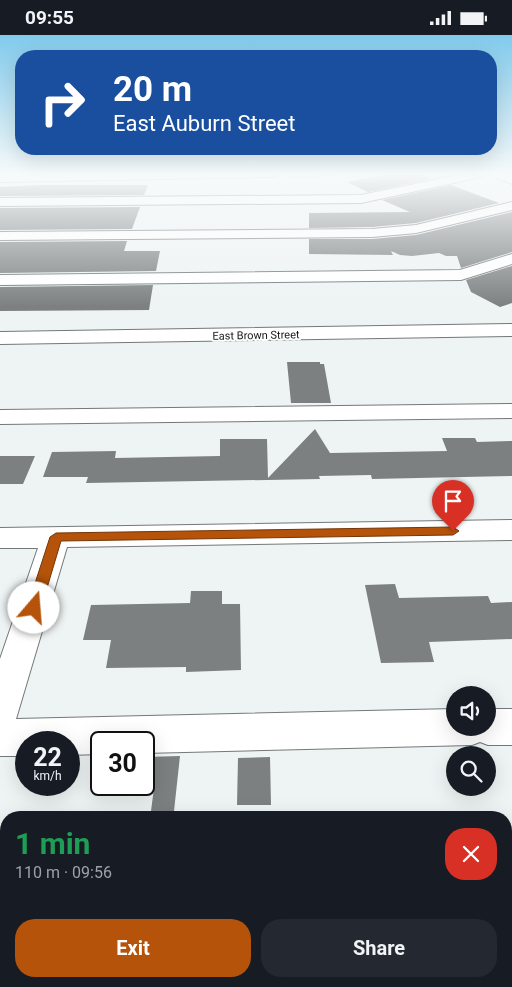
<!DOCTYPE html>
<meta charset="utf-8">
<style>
:root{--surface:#171b24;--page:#242831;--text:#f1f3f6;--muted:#9ea1a6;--accent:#b45309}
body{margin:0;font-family:Roboto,sans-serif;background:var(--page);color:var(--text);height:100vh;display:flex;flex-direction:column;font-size:19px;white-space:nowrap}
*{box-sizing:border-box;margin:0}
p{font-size:16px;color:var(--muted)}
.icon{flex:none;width:28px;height:28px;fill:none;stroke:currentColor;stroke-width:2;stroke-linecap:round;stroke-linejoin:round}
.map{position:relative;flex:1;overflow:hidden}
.drawer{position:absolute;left:0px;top:776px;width:512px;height:176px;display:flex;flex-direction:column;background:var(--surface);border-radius:20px 20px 0 0;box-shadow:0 5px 20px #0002}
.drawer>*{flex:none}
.banner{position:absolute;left:15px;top:15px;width:482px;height:105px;border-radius:20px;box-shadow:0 5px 20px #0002;background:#1a4fa0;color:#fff;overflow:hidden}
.fabs{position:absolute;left:446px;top:651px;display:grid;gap:10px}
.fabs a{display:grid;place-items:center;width:50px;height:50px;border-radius:50%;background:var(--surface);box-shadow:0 5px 20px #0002;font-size:25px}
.speed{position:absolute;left:15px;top:696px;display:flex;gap:10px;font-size:25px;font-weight:700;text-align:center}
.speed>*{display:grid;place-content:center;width:65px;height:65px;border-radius:50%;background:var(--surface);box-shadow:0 5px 20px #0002;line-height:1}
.speed small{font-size:12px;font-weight:400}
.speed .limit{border:2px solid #111;border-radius:8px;background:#fff;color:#111}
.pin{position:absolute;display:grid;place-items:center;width:42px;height:42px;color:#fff;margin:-51px -21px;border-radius:50% 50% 50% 0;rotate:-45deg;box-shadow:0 0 5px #0007}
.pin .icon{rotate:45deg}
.me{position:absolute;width:55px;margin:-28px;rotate:18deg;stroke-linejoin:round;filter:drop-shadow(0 0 4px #0008)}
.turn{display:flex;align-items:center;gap:18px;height:105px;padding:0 15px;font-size:22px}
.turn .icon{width:65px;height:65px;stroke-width:2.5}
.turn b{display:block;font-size:35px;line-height:42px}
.round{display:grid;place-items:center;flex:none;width:52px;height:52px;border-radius:20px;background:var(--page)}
.summary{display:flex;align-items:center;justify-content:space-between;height:85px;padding:0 15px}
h1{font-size:30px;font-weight:700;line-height:38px;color:#1e9e55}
.button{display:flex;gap:10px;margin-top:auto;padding:10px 15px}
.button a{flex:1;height:58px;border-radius:20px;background:var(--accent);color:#fff;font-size:20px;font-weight:700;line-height:58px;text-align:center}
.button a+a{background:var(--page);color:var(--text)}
.status{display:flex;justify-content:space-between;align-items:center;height:35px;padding:0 25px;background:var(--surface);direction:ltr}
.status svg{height:14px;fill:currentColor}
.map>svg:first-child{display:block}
.building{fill:#7c8081}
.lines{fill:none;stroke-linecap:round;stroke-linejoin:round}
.minor-casing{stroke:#747879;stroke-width:2}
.path{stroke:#808484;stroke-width:1;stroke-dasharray:2.5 1;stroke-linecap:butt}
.minor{fill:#fff;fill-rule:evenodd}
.route{fill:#b45309;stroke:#753606}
.labels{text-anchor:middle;stroke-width:4;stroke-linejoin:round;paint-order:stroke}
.far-street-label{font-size:11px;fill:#141616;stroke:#fff}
</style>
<div class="status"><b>09:55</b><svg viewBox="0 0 49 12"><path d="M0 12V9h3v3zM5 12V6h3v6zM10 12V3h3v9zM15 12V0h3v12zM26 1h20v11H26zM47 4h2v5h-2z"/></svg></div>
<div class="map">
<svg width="512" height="952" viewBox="0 0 512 952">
<rect width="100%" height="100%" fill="#eef3f4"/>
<g class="building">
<path d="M390,139H420L432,144L368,157L347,147Z"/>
<path d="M37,150H148L144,160L0,161V152Z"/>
<path d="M451,150L499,168L416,188L372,192L309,193V178L410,177L382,165Z"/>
<path d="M140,172L132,194L0,195V173Z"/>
<path d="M512,177V217L461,233L457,221H446L439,218L412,221L400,220L391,216L393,220L309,219V204H372L416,200Z"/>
<path d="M127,206L124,216H160L156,236L0,238V207Z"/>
<path d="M512,231V268L500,272L471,257L466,245Z"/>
<path d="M153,250L149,275L0,276V252Z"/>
<path d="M287,327H320V329H324L331,368H291Z"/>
<path d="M315,394L330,418L447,416L442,403H475L477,407L512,406V441L372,444L371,440L319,441L320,444L86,448L88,442H43L52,417L116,416L115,423L220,421V404H267L268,443Z"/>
<path d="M0,421H35L23,449H0Z"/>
<path d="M395,549L399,563L488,561L491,568L512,567V604L429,607L434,627L381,628L365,550Z"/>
<path d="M191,556H222V569H240L241,635L186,637V632L106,633L111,605H83L91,570L190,568Z"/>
<path d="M180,721L174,776H151L154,753L144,754V722Z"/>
<path d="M270,722L271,770H237L238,723Z"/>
</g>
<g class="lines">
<defs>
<g id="minor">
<path d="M0,139H278L272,142L0,147Z"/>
<path d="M464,139H504L512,141V149L487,139L481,142L361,168L0,171V163L361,160Z"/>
<path d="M512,167V175L416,198L372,202L0,205V197L372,194L416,190Z"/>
<path d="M512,219V229L461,245L0,250V240L460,235Z"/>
<path d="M512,289V301L0,309V297Z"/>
<path d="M512,369V383L0,389V375Z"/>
<path d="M512,485V505L67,512L16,684L455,674V692H488V674H512V710H488L480,707L472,710L144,718V708H101V719L69,720V708H26V721H0V624L38,513H0V493Z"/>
</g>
</defs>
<use href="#minor" class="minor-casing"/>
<path class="path" d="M291,143L343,139"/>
<use href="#minor" class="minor"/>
</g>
<linearGradient id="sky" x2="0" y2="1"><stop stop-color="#81caec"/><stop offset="0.51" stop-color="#f7fafa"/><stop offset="1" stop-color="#f7fafa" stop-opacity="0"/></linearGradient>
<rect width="512" height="272" fill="url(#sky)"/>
<path class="route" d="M453,492L459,496L453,500L61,506L41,573L39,577L34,578L29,577L27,573L50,502L56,498Z"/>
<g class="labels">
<g class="far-street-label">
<text transform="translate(256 300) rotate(-1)" y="4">East Brown Street</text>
</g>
</g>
</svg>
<div class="fabs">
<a><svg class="icon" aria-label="sound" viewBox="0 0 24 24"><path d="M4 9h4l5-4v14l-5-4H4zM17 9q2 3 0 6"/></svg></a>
<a><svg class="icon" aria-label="search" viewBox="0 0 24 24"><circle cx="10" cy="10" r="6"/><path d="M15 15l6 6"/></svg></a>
</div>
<div class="speed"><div>22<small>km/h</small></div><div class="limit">30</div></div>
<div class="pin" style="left:453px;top:496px;background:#d93025"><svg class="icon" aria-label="arrive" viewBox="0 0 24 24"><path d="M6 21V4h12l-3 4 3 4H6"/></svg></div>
<svg class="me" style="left:34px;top:573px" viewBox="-20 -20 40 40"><circle r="19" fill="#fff"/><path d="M0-13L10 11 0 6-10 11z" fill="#b45309"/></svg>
<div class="banner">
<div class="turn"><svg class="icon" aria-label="right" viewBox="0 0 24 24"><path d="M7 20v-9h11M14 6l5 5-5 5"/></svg><div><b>20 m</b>East Auburn Street</div></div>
</div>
<section class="drawer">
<div class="summary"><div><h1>1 min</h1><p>110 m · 09:56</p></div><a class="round" style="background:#d93025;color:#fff"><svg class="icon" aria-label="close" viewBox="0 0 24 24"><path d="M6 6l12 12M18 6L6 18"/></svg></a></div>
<div class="button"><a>Exit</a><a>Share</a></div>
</section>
</div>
